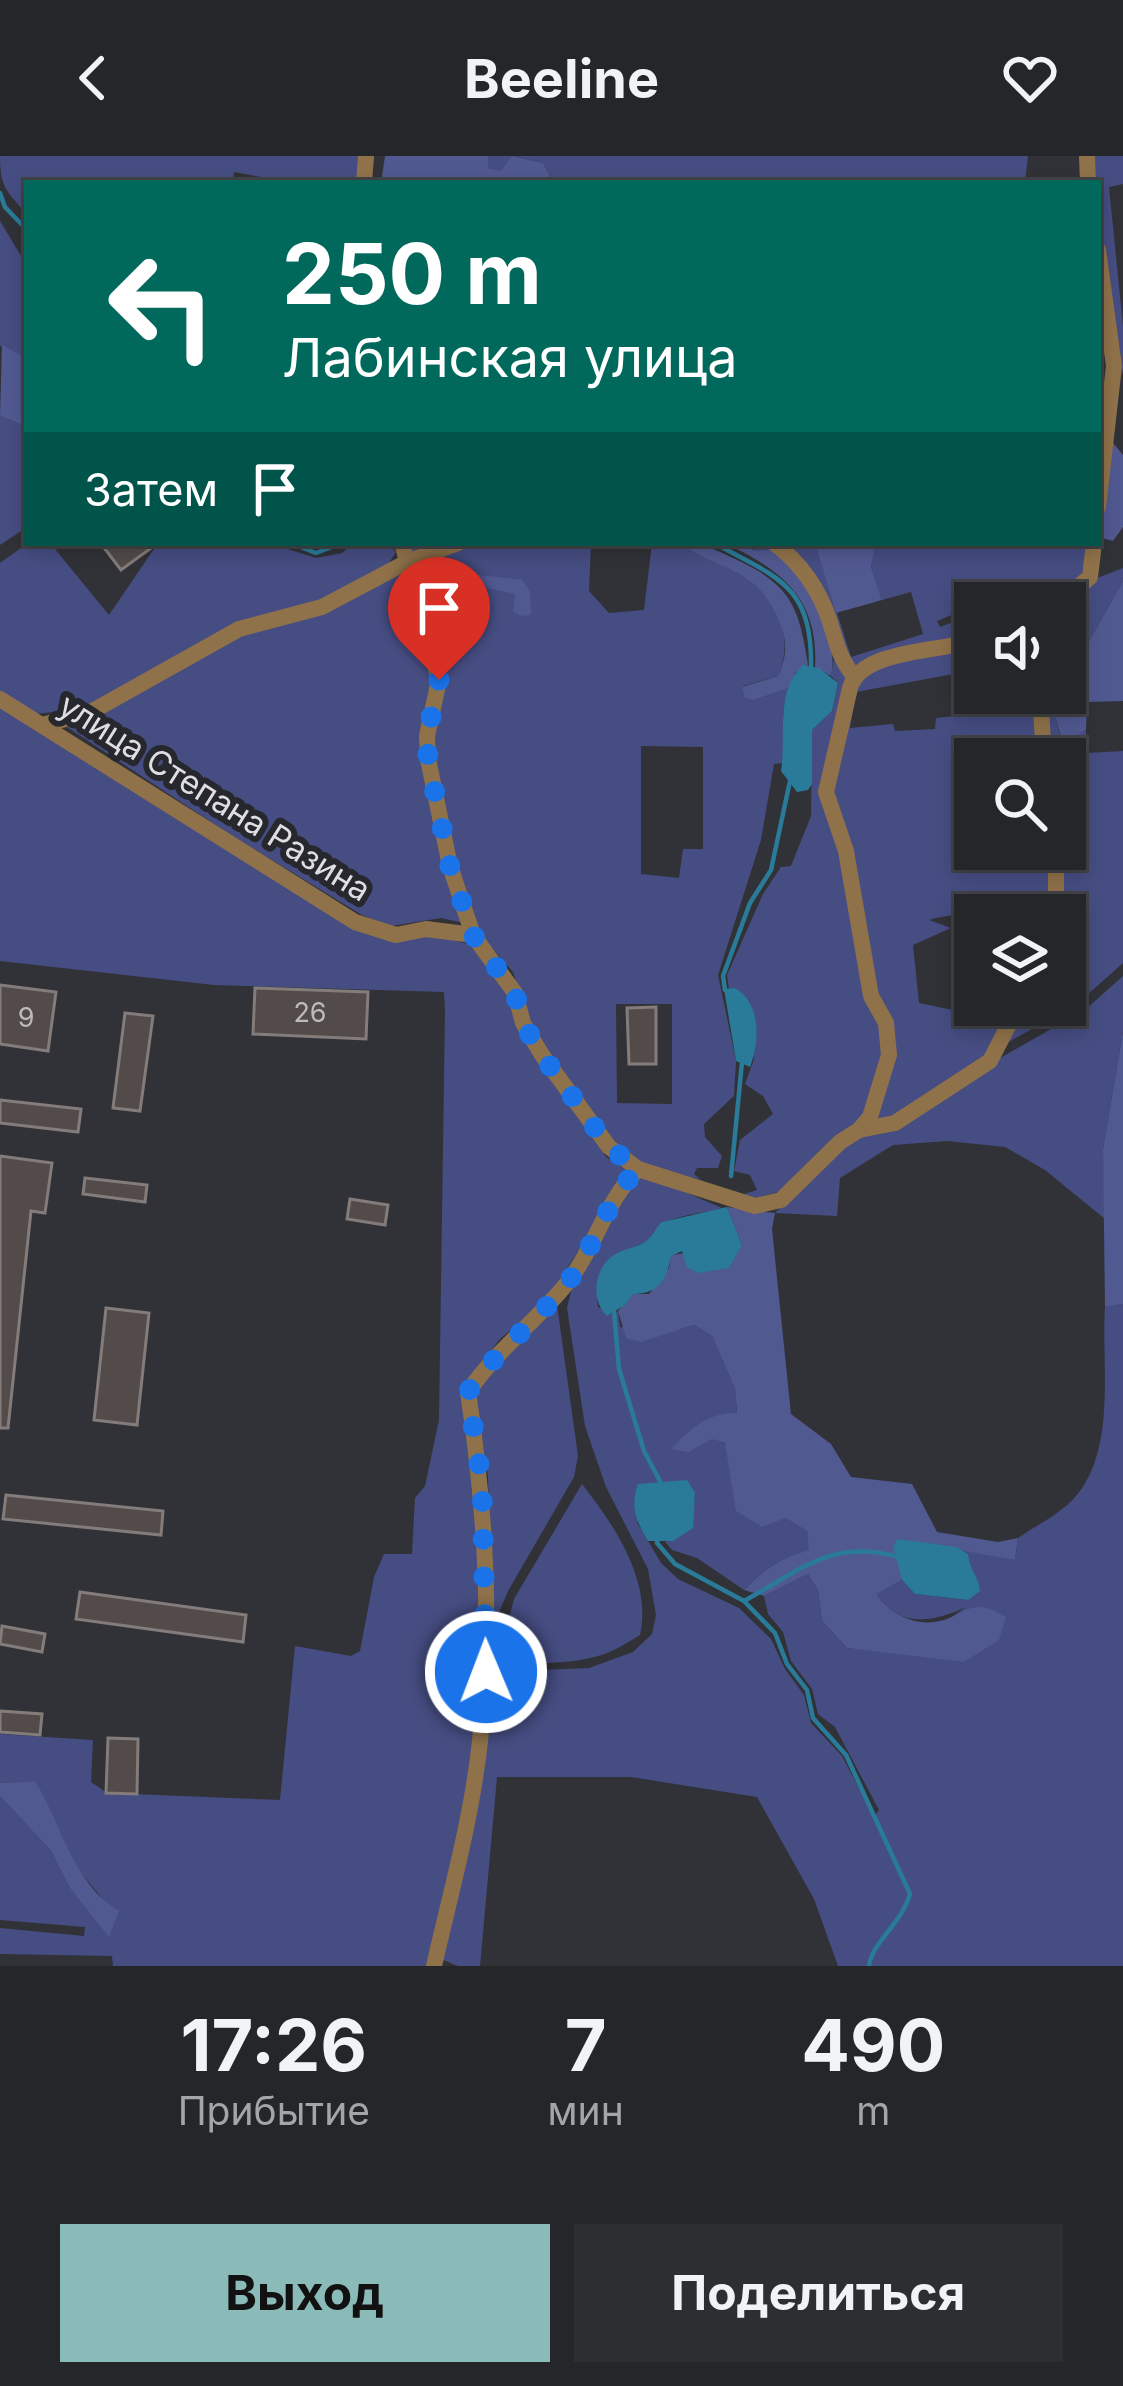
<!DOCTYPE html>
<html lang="ru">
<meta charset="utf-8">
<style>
:root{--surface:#252629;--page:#2d2e31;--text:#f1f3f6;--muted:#a3a5a8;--line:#424346;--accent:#8bbbb9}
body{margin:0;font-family:Inter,sans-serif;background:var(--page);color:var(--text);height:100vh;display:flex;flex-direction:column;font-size:45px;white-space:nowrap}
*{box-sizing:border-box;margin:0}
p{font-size:39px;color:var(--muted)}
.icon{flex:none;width:66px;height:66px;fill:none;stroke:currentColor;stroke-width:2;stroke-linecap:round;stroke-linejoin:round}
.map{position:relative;height:1810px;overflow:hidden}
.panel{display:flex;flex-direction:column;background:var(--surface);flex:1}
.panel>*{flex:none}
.banner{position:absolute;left:24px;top:24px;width:1077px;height:366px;border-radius:0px;box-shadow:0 6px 18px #0003,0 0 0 3px var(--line);background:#00695c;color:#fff;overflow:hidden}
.controls{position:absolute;left:954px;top:426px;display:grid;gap:24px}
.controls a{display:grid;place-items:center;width:132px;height:132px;border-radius:0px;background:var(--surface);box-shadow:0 6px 18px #0003,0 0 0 3px var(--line);font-size:60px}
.pin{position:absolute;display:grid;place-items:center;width:102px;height:102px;color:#fff;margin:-123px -51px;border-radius:50% 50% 50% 0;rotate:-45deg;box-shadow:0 0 12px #0007}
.pin .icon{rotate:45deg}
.me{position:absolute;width:132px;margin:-66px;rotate:359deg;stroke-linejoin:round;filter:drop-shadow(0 0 9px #0008)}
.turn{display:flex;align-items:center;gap:42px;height:252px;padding:0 60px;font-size:54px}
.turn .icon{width:156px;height:156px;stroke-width:2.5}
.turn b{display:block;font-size:84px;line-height:102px}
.then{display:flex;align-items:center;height:114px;padding:0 60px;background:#0003;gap:24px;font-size:45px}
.eta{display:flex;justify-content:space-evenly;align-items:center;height:204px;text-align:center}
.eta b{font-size:72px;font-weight:700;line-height:84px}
.cta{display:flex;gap:24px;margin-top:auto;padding:24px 60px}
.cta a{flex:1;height:138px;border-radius:0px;background:var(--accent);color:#111;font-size:48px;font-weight:700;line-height:138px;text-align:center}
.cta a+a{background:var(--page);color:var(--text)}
header{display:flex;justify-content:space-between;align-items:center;height:156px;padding:0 60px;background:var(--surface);font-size:54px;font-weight:700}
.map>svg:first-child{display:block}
.green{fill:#464d82;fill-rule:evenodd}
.forest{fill:#515991}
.water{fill:#297b99}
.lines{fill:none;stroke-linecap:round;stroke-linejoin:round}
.stream{stroke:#297b99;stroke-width:4.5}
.building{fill:#524b49;stroke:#837c7a;stroke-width:3}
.minor{stroke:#90724a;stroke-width:16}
.route{stroke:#1a73e8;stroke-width:21;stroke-dasharray:0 37.8}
.labels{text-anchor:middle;stroke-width:12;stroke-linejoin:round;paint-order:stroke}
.number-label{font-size:27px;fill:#bcbabc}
.street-label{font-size:33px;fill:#dfdfe3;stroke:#27282d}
</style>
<header><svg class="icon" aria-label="back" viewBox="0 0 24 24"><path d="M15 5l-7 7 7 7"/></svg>Beeline<svg class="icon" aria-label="heart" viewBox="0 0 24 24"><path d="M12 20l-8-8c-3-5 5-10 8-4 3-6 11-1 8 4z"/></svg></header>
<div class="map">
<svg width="1123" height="1810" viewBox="0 0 1123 1810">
<rect width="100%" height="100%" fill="#313237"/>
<g class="green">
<path d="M0,0H362L360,27H294L234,16L233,27H27V59C8,35 0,34 0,0Z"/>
<path d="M488,0H1028L1025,27H554L543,7L513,0L502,16L488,12Z"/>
<path d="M1091,0H1123V28L1109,31L1123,170V220C1116,156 1098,92 1098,27H1093Z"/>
<path d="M0,65L27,110L24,202L0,190Z"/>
<path d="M0,260L27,271V371L0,389Z"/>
<path d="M28,387H50L109,459L158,387H269L316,402L342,397L354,387H387L396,396L387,410L316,450L235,470L84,553L34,558L0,537V407Z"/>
<path d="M412,387H591L589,435L609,457L644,454L652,387C714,387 811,444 778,520L743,530L754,544L789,532C779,556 785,581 783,607L774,608L761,684L718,819L736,905L734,940L704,968L705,981L722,1000L718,1012H697L694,1018L701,1024L638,1006L610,985L530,870L513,816L483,782L473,760L456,710L433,601L434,573L445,531L407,394ZM641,590L703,591V693H683L679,722L641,718ZM616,848H672V948L617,947Z"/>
<path d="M736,387H815L851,501L923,478L911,436L882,444L871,411L876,387H1091L1087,418L1056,447H1002L1021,439L1019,431L937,465L940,471L975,458V482L869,503L822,638L843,698L881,868L883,899L867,959L782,1035L755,1042L744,1038L757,1034L750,1019L734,1015L740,984L773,958L763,940L745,928L754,903L735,832L729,833L727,819L763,738L781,711L791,710L811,660L812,574L832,555L838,527L831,520L834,503L805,426L759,395Z"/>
<path d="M1123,412V425L1065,528V448L1092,424Z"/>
<path d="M402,413L435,523L423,579L464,767L441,762L391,770L362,759L228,677L67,571L236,480Z"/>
<path d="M975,488V514L856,536L850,572L893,568L895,575L935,573L936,562L1008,554L1012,537H1037L1040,603H975V693H1052V759C1009,759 968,753 929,764L951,772L913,789L919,847L977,859L980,849H1012L987,903L894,964L868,970L891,899L873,835L829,637L852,532L876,508Z"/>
<path d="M1043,537H1060L1052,551L1062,586L1086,574L1087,597L1123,595V807L1078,847L998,892L1023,849H1065V759H1059L1058,693H1065V603H1047Z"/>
<path d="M0,551L355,770L427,777L468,788L489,807L606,1001L630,1016L547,1143L499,1184L463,1233C481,1344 488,1472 475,1584C465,1661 445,1735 426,1810H113L112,1800L0,1798V1772L84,1780L85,1771L0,1764V1640L51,1695L70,1732L105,1746L78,1713L35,1625L0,1627V1578L93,1584L91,1626L107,1637L280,1644L295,1490L351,1500L360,1495L374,1421L384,1398H412L415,1342L425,1330L439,1264L445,855L444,836L214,829L0,805Z"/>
<path d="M1123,820V875L1103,993L1105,1063L1045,1014L1005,991L947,985L893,989L840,1022L837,1060L775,1057L854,981L902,969L1002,901L1086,853Z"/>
<path d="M650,1021L722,1052C697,1060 660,1057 649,1085C615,1097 593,1112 598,1151L614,1159L618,1155L620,1171L679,1174L694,1169L712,1180L735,1233L737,1257L689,1296L712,1282L726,1288L729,1298L785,1362L807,1375L810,1394C782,1401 763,1414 744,1434L697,1402L672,1394L665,1386L692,1372L695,1337L637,1366L661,1407L678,1423L739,1452L771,1483L785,1513L804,1539L811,1567L842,1600L874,1661L879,1654L835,1571L818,1558L812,1533L791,1505L783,1476L768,1458L764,1440L808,1418L818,1434L822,1465L847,1492L899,1497L966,1451C934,1466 899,1473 877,1438L902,1424L915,1438L968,1444V1398L956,1391L1015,1404L1018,1382C1034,1371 1052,1362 1066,1350C1119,1305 1101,1213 1105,1151L1123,1148V1810H838L814,1743L757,1641L631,1621H497L480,1810H458L441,1803L489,1573L504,1546L522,1526L540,1514L589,1512L633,1496L652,1478L656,1459L648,1413L606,1331L585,1270L567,1152L572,1131L634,1023Z"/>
<path d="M557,1149L578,1300L574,1321L508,1435L492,1473L488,1320L476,1251L478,1232L498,1204Z"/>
<path d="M582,1328C615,1370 652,1425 640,1479C627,1487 613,1496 598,1500C546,1515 528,1491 492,1549L493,1522L514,1443Z"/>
</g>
<g class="forest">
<path d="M385,0H488V12L501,15L512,0L543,7L554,27H381Z"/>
<path d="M2,189L24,201L27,199V271L0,260Z"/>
<path d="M1109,282L1123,299V371L1113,385L1098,381Z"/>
<path d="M680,387C701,387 714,393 733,402C790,428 799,449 808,509L796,516L789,532L754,544L745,542L742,531L778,520C787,500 788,485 779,465C755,408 719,416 680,387Z"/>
<path d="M725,387L759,395L773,394C808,422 840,475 831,520L815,511C819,442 781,414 725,387Z"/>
<path d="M815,387H876L871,411L882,444L836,457Z"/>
<path d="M446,415L522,424L530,435L531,459L520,460L513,455L515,438L458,426C448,451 463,474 454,498L447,496L437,465L438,420Z"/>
<path d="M1123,425V545L1087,546L1086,574L1063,587L1052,551L1060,537H1065V528Z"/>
<path d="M1123,875V1148L1105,1151L1103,993Z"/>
<path d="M727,1051L775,1057L772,1073L791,1258L831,1288L851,1321L912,1328L937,1376L998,1386L1018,1382L1015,1404L898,1383L902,1424L877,1438C887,1456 912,1469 934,1466C968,1461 968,1438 1006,1461L999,1484L964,1506L847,1492L822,1465L818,1434L808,1418L764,1440L744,1434C763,1414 782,1401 809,1394L807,1375L785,1362L762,1371L736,1355L725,1287L712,1283L689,1296L671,1293C691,1273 707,1256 737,1257L735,1233L712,1180L694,1169L641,1186L626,1182L618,1155L633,1138H649L669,1112L671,1099L742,1089Z"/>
<path d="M35,1625C62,1668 73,1728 119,1755L109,1781L70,1732L51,1695L0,1640V1627Z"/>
</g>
<g class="water">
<path d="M803,509L819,512L838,527L832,555L812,574V628L808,634L797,636L781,615C787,578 774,537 803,509Z"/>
<path d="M735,832C761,847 760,885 750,911L736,905L724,833Z"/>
<path d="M727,1051L742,1089L729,1112L698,1117L687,1111L682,1095L671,1100C667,1124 658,1138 633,1138L625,1149L607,1160C590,1144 594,1112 614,1099C623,1093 634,1092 643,1087C652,1083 654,1073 662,1066Z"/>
<path d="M687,1324L695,1337L693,1372L673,1385H648C636,1365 630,1351 638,1328Z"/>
<path d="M898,1383L956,1391L968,1398C969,1413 979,1421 980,1435L968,1444L915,1438L902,1424L893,1390Z"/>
</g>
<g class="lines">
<g class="stream">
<path d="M0,37L5,51L27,74"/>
<path d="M290,387L316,397L342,387"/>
<path d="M714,387C777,422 813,428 811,514"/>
<path d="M725,834L723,820L750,747L771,714L790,625"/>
<path d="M731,1020L742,906"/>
<path d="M614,1155L619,1213L644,1295L661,1327"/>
<path d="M658,1381L657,1387L675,1408L744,1445L775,1477L787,1508L807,1534L813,1562L846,1599L910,1738C901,1769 872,1786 869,1810"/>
<path d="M744,1445C800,1415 831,1382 899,1401"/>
</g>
</g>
<g class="building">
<path d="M113,387H158L121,414L105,393Z"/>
<path d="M0,829L56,836L48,895L0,888Z"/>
<path d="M255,832L368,836L366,883L253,878Z"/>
<path d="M656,851V908H629L627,852Z"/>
<path d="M125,857L153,860L140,955L113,952Z"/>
<path d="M0,944L81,953L78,976L0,967Z"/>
<path d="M0,1000L52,1007L45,1057L31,1055L8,1272H0Z"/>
<path d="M85,1022L147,1029L145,1046L83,1038Z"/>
<path d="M350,1043L388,1049L385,1069L347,1063Z"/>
<path d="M106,1152L149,1157L137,1269L94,1264Z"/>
<path d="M6,1339L163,1355L161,1379L3,1363Z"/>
<path d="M80,1436L246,1459L243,1486L76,1463Z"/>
<path d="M2,1470L45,1478L42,1496L0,1488Z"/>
<path d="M0,1555L42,1558L40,1579L0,1576Z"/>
<path d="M108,1582L138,1583L137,1638L106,1637Z"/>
</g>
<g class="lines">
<g class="minor">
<path d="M1087,0L1088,27"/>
<path d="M364,27L366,0"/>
<path d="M1098,94L1114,210L1098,351"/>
<path d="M402,387L439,524L427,580L428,603L450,710L473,779L515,837L523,867L542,899L609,991L638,1013C604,1047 594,1096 563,1132C533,1168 495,1196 468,1236C485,1350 493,1469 480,1585C472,1661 451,1735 434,1810"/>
<path d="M774,387C801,407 819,433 830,466C836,486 840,503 853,519"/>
<path d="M1059,447L1090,421L1094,387"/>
<path d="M1040,537L1044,603"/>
<path d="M0,543L355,766L396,779L426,773L473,779"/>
<path d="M42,569L89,557L239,473L322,451L407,406L458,387"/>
<path d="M1056,693V759"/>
<path d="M859,974L870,961L889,899L886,867L871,840L846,695L826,636L850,532C860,494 940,495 975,485"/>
<path d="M638,1013L755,1050L781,1044L840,986L859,974L895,967L990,905L1019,849"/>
</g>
</g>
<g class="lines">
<path class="route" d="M439,524L427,580L428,603L450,710L473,779L515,837L523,867L542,899L609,991L638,1013C604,1047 594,1096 563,1132C533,1169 495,1196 468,1236L482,1328L486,1516"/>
</g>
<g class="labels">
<g class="number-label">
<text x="310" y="866">26</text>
<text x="26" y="871">9</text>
</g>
<g class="street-label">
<text transform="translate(215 641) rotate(32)" y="12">улица Степана Разина</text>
</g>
</g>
</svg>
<div class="controls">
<a><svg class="icon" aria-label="sound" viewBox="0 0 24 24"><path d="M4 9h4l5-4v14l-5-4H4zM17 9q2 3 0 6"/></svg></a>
<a><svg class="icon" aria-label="search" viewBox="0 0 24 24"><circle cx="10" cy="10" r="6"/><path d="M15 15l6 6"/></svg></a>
<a><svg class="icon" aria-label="layers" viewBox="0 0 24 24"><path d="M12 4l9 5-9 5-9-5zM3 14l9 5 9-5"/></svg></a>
</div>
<div class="pin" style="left:439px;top:524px;background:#d93025"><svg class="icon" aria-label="arrive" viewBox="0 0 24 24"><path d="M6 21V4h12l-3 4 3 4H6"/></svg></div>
<svg class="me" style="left:486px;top:1516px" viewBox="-20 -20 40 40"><circle r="17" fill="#1a73e8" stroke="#fff" stroke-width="3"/><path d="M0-11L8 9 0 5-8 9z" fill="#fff"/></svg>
<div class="banner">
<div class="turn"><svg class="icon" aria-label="left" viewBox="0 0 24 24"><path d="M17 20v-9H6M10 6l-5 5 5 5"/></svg><div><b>250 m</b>Лабинская улица</div></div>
<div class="then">Затем<svg class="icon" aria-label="arrive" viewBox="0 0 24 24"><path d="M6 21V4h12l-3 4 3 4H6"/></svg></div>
</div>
</div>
<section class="panel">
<div class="eta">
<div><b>17:26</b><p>Прибытие</p></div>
<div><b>7</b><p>мин</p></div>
<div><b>490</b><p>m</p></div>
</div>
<div class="cta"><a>Выход</a><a>Поделиться</a></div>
</section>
